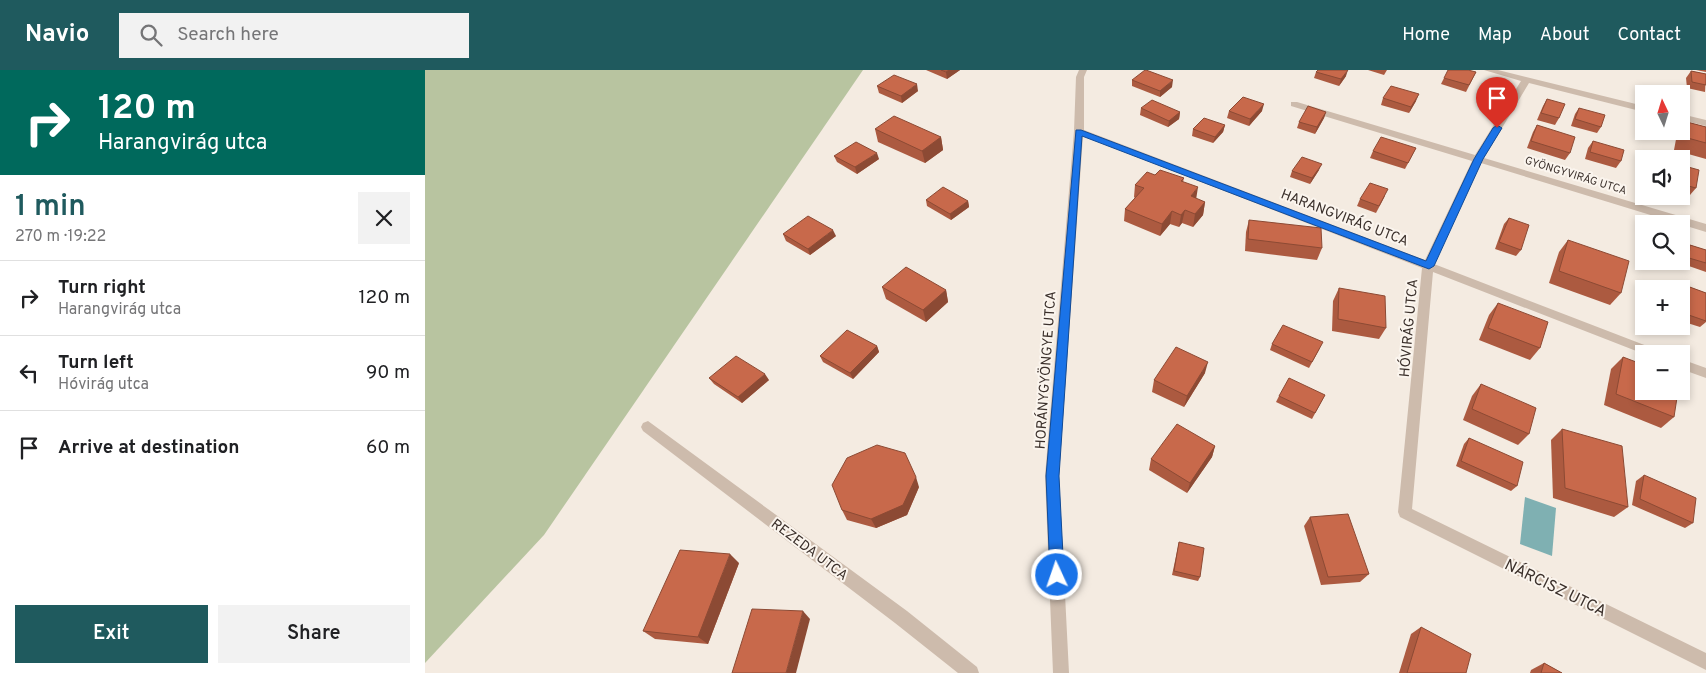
<!DOCTYPE html>
<meta charset="utf-8">
<style>
:root{--surface:#fff;--page:#f2f2f2;--text:#202124;--muted:#757577;--line:#e0e0e0;--accent:#1f5a5e}
body{margin:0;font-family:Overpass,sans-serif;background:var(--page);color:var(--text);height:100vh;display:flex;flex-direction:column;font-size:19px;white-space:nowrap}
*{box-sizing:border-box;margin:0}
p{font-size:16px;color:var(--muted)}
.icon{flex:none;width:28px;height:28px;fill:none;stroke:currentColor;stroke-width:2;stroke-linecap:round;stroke-linejoin:round}
.map{position:relative;flex:1;overflow:hidden}
.panel{display:flex;flex-direction:column;background:var(--surface);width:425px}
.panel>*{flex:none}
.guide{background:#00695c;color:#fff;overflow:hidden}
.needle{width:32px;rotate:356deg}
.buttons{position:absolute;left:1210px;top:15px;display:grid;gap:10px}
.buttons a{display:grid;place-items:center;width:55px;height:55px;border-radius:0px;background:var(--surface);box-shadow:0 2px 8px #0003;font-size:25px}
.pin{position:absolute;display:grid;place-items:center;width:42px;height:42px;color:#fff;margin:-51px -21px;border-radius:50% 50% 50% 0;rotate:-45deg;box-shadow:0 0 5px #0007}
.pin .icon{rotate:45deg}
.me{position:absolute;width:55px;margin:-28px;rotate:357deg;stroke-linejoin:round;filter:drop-shadow(0 0 4px #0008)}
.turn{display:flex;align-items:center;gap:18px;height:105px;padding:0 15px;font-size:22px}
.turn .icon{width:65px;height:65px;stroke-width:2.5}
.turn b{display:block;font-size:35px;line-height:42px}
.round{display:grid;place-items:center;flex:none;width:52px;height:52px;border-radius:0px;background:var(--page)}
.overview{display:flex;align-items:center;justify-content:space-between;height:85px;padding:0 15px}
h1{font-size:30px;font-weight:600;line-height:38px;color:var(--accent)}
.action{display:flex;gap:10px;margin-top:auto;padding:10px 15px}
.action a{flex:1;height:58px;border-radius:0px;background:var(--accent);color:#fff;font-size:20px;font-weight:600;line-height:58px;text-align:center}
.action a+a{background:var(--page);color:var(--text)}
ul{padding:0;list-style:none}
li{display:flex;align-items:center;gap:15px;height:75px;padding:0 15px;border-top:1px solid var(--line)}
li div{flex:1}
li b{display:block;font-size:19px}
li em{font-style:normal}
header{display:flex;align-items:center;gap:30px;box-sizing:border-box;height:70px;padding:0 25px;background:var(--accent);color:#fff}
header strong{font-size:24px}
nav{display:flex;gap:28px;margin-inline-start:auto;font-size:18px}
.search{width:350px;height:45px;background:var(--page);display:flex;align-items:center;gap:12px;box-sizing:border-box;padding:0 18px;border-radius:0px;color:var(--muted);font-size:19px}
main{display:flex;flex:1;min-height:0}
.map>svg:first-child{display:block}
.green{fill:#b8c4a0}
.water{fill:#7fb0b2}
.lines{fill:none;stroke-linecap:round;stroke-linejoin:round}
.street{fill:#cdbbac;fill-rule:evenodd}
.wall{fill:#ac5a40}
.shaded-wall{fill:#8c4a34}
.building{fill:#c8694b;stroke:#8c4a34}
.route{fill:#1a73e8;stroke:#114b97}
.labels{text-anchor:middle;stroke-width:4;stroke-linejoin:round;paint-order:stroke}
.far-street-label{font-size:11px;fill:#3b302b;stroke:#fbf5ee}
.street-label{font-size:14px;fill:#3b302b;stroke:#fbf5ee}
.near-street-label{font-size:16px;fill:#3b302b;stroke:#fbf5ee}
</style>
<header>
<strong>Navio</strong>
<div class="search"><svg class="icon" aria-label="search" viewBox="0 0 24 24"><circle cx="10" cy="10" r="6"/><path d="M15 15l6 6"/></svg>Search here</div>
<nav><a>Home</a><a>Map</a><a>About</a><a>Contact</a></nav>
</header>
<main>
<section class="panel">
<div class="guide">
<div class="turn"><svg class="icon" aria-label="right" viewBox="0 0 24 24"><path d="M7 20v-9h11M14 6l5 5-5 5"/></svg><div><b>120 m</b>Harangvirág utca</div></div>
</div>
<div class="overview"><div><h1>1 min</h1><p>270 m · 19:22</p></div><a class="round"><svg class="icon" aria-label="close" viewBox="0 0 24 24"><path d="M6 6l12 12M18 6L6 18"/></svg></a></div>
<ul>
<li><svg class="icon" aria-label="right" viewBox="0 0 24 24"><path d="M7 20v-9h11M14 6l5 5-5 5"/></svg><div><b>Turn right</b><p>Harangvirág utca</p></div><em>120 m</em></li>
<li><svg class="icon" aria-label="left" viewBox="0 0 24 24"><path d="M17 20v-9H6M10 6l-5 5 5 5"/></svg><div><b>Turn left</b><p>Hóvirág utca</p></div><em>90 m</em></li>
<li><svg class="icon" aria-label="arrive" viewBox="0 0 24 24"><path d="M6 21V4h12l-3 4 3 4H6"/></svg><div><b>Arrive at destination</b></div><em>60 m</em></li>
</ul>
<div class="action"><a>Exit</a><a>Share</a></div>
</section>
<div class="map">
<svg width="1281" height="603" viewBox="0 0 1281 603">
<rect width="100%" height="100%" fill="#f4ebe1"/>
<path class="green" d="M0,0H438L119,465L0,593Z"/>
<path class="water" d="M1100,427L1131,438L1127,486L1095,474Z"/>
<g class="lines">
<g class="street">
<path d="M654,0H662L659,7V60L1000,190L1047,91L866,36V32H872L1050,85L1096,11L1059,0H1073L1219,36V42L1104,13L1059,88L1281,154V162L1056,93L1009,194L1235,281L1237,284H1219L1008,202L987,439L1281,583V600L975,447L973,442L997,198L658,66L634,406L644,603H628L620,406L649,61L651,7Z"/>
<path d="M1256,44L1281,50V56L1256,50Z"/>
<path d="M1256,289L1281,298V308L1256,299Z"/>
<path d="M223,351L482,541L552,597L554,603H533L470,553L218,361L216,357L218,353Z"/>
</g>
</g>
<g class="wall">
<path d="M501,0H535L522,9Z"/>
<path d="M943,0H962L959,5Z"/>
<path d="M1271,0H1281V2Z"/>
<path d="M1266,1L1281,4L1280,22L1262,18L1261,8Z"/>
<path d="M891,2L921,6L914,16L889,8Z"/>
<path d="M1051,2L1041,22L1016,14L1019,8Z"/>
<path d="M707,10L747,17L735,27L707,16Z"/>
<path d="M452,16L493,21L477,33L454,23Z"/>
<path d="M958,28L991,31L984,43L956,35Z"/>
<path d="M1122,29L1134,48L1130,55L1112,50L1118,36Z"/>
<path d="M716,38L755,42L754,49L743,57L715,45Z"/>
<path d="M1154,38L1176,57L1172,63L1146,56L1150,44Z"/>
<path d="M804,41H837L824,56L802,48Z"/>
<path d="M901,42L899,48L890,64L872,58L874,52Z"/>
<path d="M1262,52L1281,57V89L1249,80L1252,64L1254,61H1256V59Z"/>
<path d="M800,55L798,62L788,73L767,66L768,59Z"/>
<path d="M1112,55L1145,83L1140,90L1102,78L1108,62Z"/>
<path d="M450,59L516,67L518,80L500,93L453,72Z"/>
<path d="M1168,71L1196,91L1191,98L1160,89L1163,78Z"/>
<path d="M991,78L980,99L945,88L948,81Z"/>
<path d="M409,86L454,89L432,104L412,92Z"/>
<path d="M1256,95L1271,118L1265,125L1256,122Z"/>
<path d="M894,100L885,114L865,107L867,101Z"/>
<path d="M730,105L759,108L758,112L771,129L780,132L778,145L768,157L757,153L754,157L745,154L735,166L699,151L700,139L710,128L709,127L710,115Z"/>
<path d="M960,126L951,143L932,136L935,129Z"/>
<path d="M501,130L543,131L544,137L526,150L502,136Z"/>
<path d="M1084,148L1096,180L1091,186L1070,179L1079,154Z"/>
<path d="M824,150L897,178L892,190L820,181L821,162Z"/>
<path d="M358,164L411,166L385,185L361,171Z"/>
<path d="M1143,170L1196,223L1185,235L1124,213L1134,182Z"/>
<path d="M1265,175L1281,180V202L1258,194L1259,182Z"/>
<path d="M1262,216L1281,223V252L1275,257L1256,251V222Z"/>
<path d="M457,217L521,220L523,232L501,252L461,229Z"/>
<path d="M914,218L961,258L954,269L907,261L908,231Z"/>
<path d="M1073,233L1115,278L1105,290L1054,270L1064,245Z"/>
<path d="M847,274L895,278L884,298L845,280Z"/>
<path d="M452,276L454,282L428,309L398,292L395,286Z"/>
<path d="M1198,287L1249,347L1236,358L1179,335L1186,299Z"/>
<path d="M780,303L759,337L727,322L729,310Z"/>
<path d="M284,308L344,310L317,333L289,314Z"/>
<path d="M1056,314L1104,364L1093,375L1038,350L1047,326Z"/>
<path d="M900,325L887,349L851,332L854,326Z"/>
<path d="M1137,359L1203,437L1189,447L1128,428L1126,370Z"/>
<path d="M1044,368L1092,416L1086,421L1031,396L1039,374Z"/>
<path d="M790,376L787,387L762,423L724,400L726,389Z"/>
<path d="M1219,405L1268,453L1260,458L1207,435L1211,411Z"/>
<path d="M494,417L482,445L451,458L422,450L417,440Z"/>
<path d="M885,447L944,504L935,512L896,515L879,456Z"/>
<path d="M754,472L775,507L773,511L747,505Z"/>
<path d="M314,493L283,574L230,569L218,561Z"/>
<path d="M996,557L1041,603H974L986,564Z"/>
<path d="M1119,593L1137,603H1105L1106,600Z"/>
</g>
<g class="shaded-wall">
<path d="M524,0H535L522,9L521,2Z"/>
<path d="M923,0L921,6L914,16L916,9Z"/>
<path d="M748,10L747,17L735,27V21Z"/>
<path d="M492,14L493,21L477,33L476,26Z"/>
<path d="M994,24L991,31L984,43L986,37Z"/>
<path d="M839,34L837,41L824,56L825,49Z"/>
<path d="M755,42L754,49L743,57L744,51Z"/>
<path d="M901,42L899,48L890,64L892,57Z"/>
<path d="M800,55L798,62L788,73L790,67Z"/>
<path d="M516,67L518,80L500,93L497,81Z"/>
<path d="M452,83L454,89L432,104L430,97Z"/>
<path d="M897,94L894,100L885,114L887,108Z"/>
<path d="M773,117L771,130L766,126Z"/>
<path d="M543,131L544,137L526,150L525,144Z"/>
<path d="M780,132L778,145L768,157L770,144Z"/>
<path d="M760,140L757,153L754,157L756,145Z"/>
<path d="M747,141L745,154L735,166L737,154Z"/>
<path d="M408,160L411,166L385,185L383,179Z"/>
<path d="M521,220L523,232L501,252L498,240Z"/>
<path d="M452,276L454,282L428,309L425,303Z"/>
<path d="M783,292L780,303L759,337L762,326Z"/>
<path d="M340,304L344,310L317,333L313,327Z"/>
<path d="M790,376L787,387L762,423L765,413Z"/>
<path d="M491,407L494,417L482,445L451,458L446,449Z"/>
<path d="M305,484L314,493L283,574L273,567Z"/>
<path d="M378,541L385,549L371,603H361Z"/>
</g>
<g class="building">
<path d="M516,0H524L521,2Z"/>
<path d="M720,0H721L748,10L735,21L707,10Z"/>
<path d="M893,0H923L916,9L891,2Z"/>
<path d="M1023,0H1043L1051,2L1044,15L1019,8Z"/>
<path d="M1266,1L1281,4V15L1267,12Z"/>
<path d="M469,5L492,14L476,26L452,16Z"/>
<path d="M966,16L994,24L986,37L958,28Z"/>
<path d="M818,27L839,34L825,49L804,41Z"/>
<path d="M1122,29L1140,34L1134,48L1116,43Z"/>
<path d="M727,30L755,42L744,51L716,38Z"/>
<path d="M883,36L901,42L892,57L874,52Z"/>
<path d="M1154,38L1180,45L1176,57L1150,49Z"/>
<path d="M469,46L516,67L497,81L450,59Z"/>
<path d="M779,48L800,55L790,67L768,59Z"/>
<path d="M1262,52L1281,57V73L1259,67Z"/>
<path d="M1112,55L1150,67L1145,83L1106,71Z"/>
<path d="M956,67L991,78L983,93L948,81Z"/>
<path d="M1168,71L1199,80L1196,91L1165,82Z"/>
<path d="M431,72L452,83L430,97L409,86Z"/>
<path d="M877,87L897,94L887,108L867,101Z"/>
<path d="M1256,95L1274,100L1271,118L1256,114Z"/>
<path d="M735,100L759,108L756,111L773,117L766,126L780,132L770,144L760,140L756,145L747,141L737,154L700,139L719,118L710,115L722,102L730,105Z"/>
<path d="M945,113L963,119L954,136L935,129Z"/>
<path d="M518,117L543,131L525,144L501,130Z"/>
<path d="M383,146L408,160L383,179L358,164Z"/>
<path d="M1084,148L1104,155L1096,180L1074,172Z"/>
<path d="M824,150L896,158L897,178L823,169Z"/>
<path d="M1143,170L1204,191L1196,223L1134,201Z"/>
<path d="M1265,175L1281,180V193L1264,188Z"/>
<path d="M481,197L521,220L498,240L457,217Z"/>
<path d="M1262,216L1281,223V251L1258,243Z"/>
<path d="M914,218L960,226L961,258L913,249Z"/>
<path d="M1073,233L1123,252L1115,278L1063,258Z"/>
<path d="M858,255L898,272L887,292L847,274Z"/>
<path d="M422,260L452,276L425,303L395,286Z"/>
<path d="M751,277L783,292L762,326L729,310Z"/>
<path d="M311,286L340,304L313,327L284,308Z"/>
<path d="M1198,287L1219,295V321H1253L1249,347L1191,324Z"/>
<path d="M864,308L900,325L890,343L854,326Z"/>
<path d="M1056,314L1111,338L1104,364L1047,339Z"/>
<path d="M752,354L790,376L765,413L726,389Z"/>
<path d="M1137,359L1197,376L1203,437L1140,418Z"/>
<path d="M1044,368L1098,392L1092,416L1036,391Z"/>
<path d="M452,375L480,383L491,407L478,435L446,449L417,440L407,415L422,388Z"/>
<path d="M1219,405L1271,428L1268,453L1215,429Z"/>
<path d="M923,444L944,504L903,507L885,447Z"/>
<path d="M754,472L779,478L775,507L749,501Z"/>
<path d="M255,480L305,484L273,567L218,561Z"/>
<path d="M327,539L378,541L361,603H307Z"/>
<path d="M996,557L1046,584L1041,603H982Z"/>
<path d="M1119,593L1137,603H1116Z"/>
</g>
<path class="route" d="M1072,55L1077,58L1058,89L1009,196L1004,199L657,66L634,406L639,505L637,509L632,511L627,509L625,505L621,406L651,60H656L1001,191L1049,89L1068,58Z"/>
<g class="labels">
<g class="far-street-label">
<text transform="translate(1151 105) rotate(17)" y="4">GYÖNGYVIRÁG UTCA</text>
</g>
<g class="street-label">
<text transform="translate(920 147) rotate(21)" y="5">HARANGVIRÁG UTCA</text>
<text transform="translate(983 258) rotate(-85)" y="5">HÓVIRÁG UTCA</text>
<text transform="translate(620 300) rotate(-86)" y="5">HORÁNYGYÖNGYE UTCA</text>
<text transform="translate(385 479) rotate(37)" y="5">REZEDA UTCA</text>
</g>
<g class="near-street-label">
<text transform="translate(1131 517) rotate(26)" y="6">NÁRCISZ UTCA</text>
</g>
</g>
</svg>
<div class="buttons">
<a><svg class="needle" viewBox="-14 -14 28 28"><path d="M0-13l5 13h-10z" fill="#e53935"/><path d="M0 13l5-13h-10z" fill="#757577"/></svg></a>
<a><svg class="icon" aria-label="sound" viewBox="0 0 24 24"><path d="M4 9h4l5-4v14l-5-4H4zM17 9q2 3 0 6"/></svg></a>
<a><svg class="icon" aria-label="search" viewBox="0 0 24 24"><circle cx="10" cy="10" r="6"/><path d="M15 15l6 6"/></svg></a>
<a>+</a>
<a>−</a>
</div>
<div class="pin" style="left:1072px;top:58px;background:#d93025"><svg class="icon" aria-label="arrive" viewBox="0 0 24 24"><path d="M6 21V4h12l-3 4 3 4H6"/></svg></div>
<svg class="me" style="left:632px;top:505px" viewBox="-20 -20 40 40"><circle r="17" fill="#1a73e8" stroke="#fff" stroke-width="3"/><path d="M0-11L8 9 0 5-8 9z" fill="#fff"/></svg>
</div>
</main>
